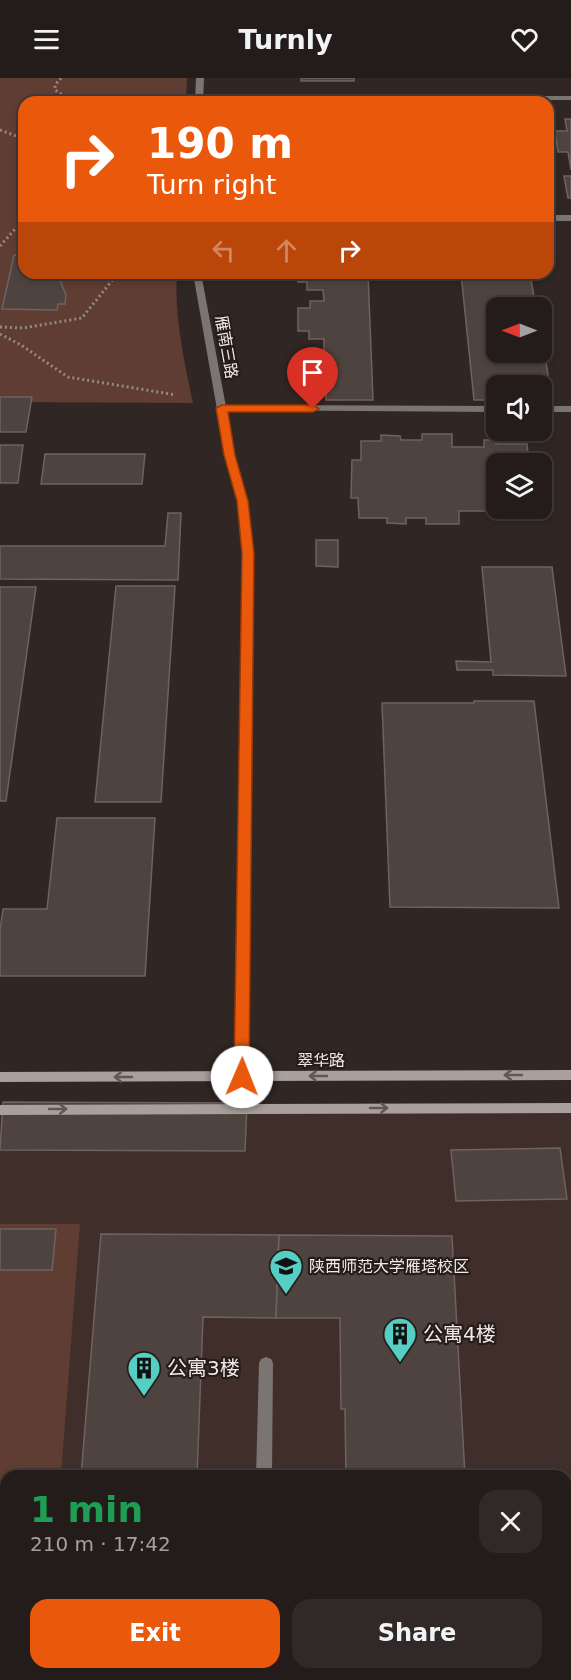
<!DOCTYPE html>
<meta charset="utf-8">
<style>
:root{--surface:#241c1a;--page:#302927;--text:#f1f3f6;--muted:#a3a1a2;--line:#413a39;--accent:#ea580c}
body{margin:0;font-family:"DejaVu Sans","Noto Sans SC",sans-serif;background:var(--page);color:var(--text);height:100vh;display:flex;flex-direction:column;font-size:22px;white-space:nowrap}
*{box-sizing:border-box;margin:0}
p{font-size:20px;color:var(--muted)}
.icon{flex:none;width:33px;height:33px;fill:none;stroke:currentColor;stroke-width:2;stroke-linecap:round;stroke-linejoin:round}
.map{position:relative;flex:1;overflow:hidden}
.details{position:absolute;left:0px;top:1392px;width:572px;height:210px;display:flex;flex-direction:column;background:var(--surface);border-radius:18px 18px 0 0;box-shadow:0 3px 9px #0003,0 0 0 2px var(--line)}
.details>*{flex:none}
.guide{position:absolute;left:18px;top:18px;width:536px;height:183px;border-radius:18px;box-shadow:0 3px 9px #0003,0 0 0 2px var(--line);background:#ea580c;color:#fff;overflow:hidden}
.needle{width:39px;rotate:270deg}
.tools{position:absolute;left:486px;top:219px;display:grid;gap:12px}
.tools a{display:grid;place-items:center;width:66px;height:66px;border-radius:12px;background:var(--surface);box-shadow:0 3px 9px #0003,0 0 0 2px var(--line);font-size:30px}
.pin{position:absolute;display:grid;place-items:center;width:51px;height:51px;color:#fff;margin:-62px -26px;border-radius:50% 50% 50% 0;rotate:-45deg;box-shadow:0 0 6px #0007}
.pin .icon{rotate:45deg}
.me{position:absolute;width:66px;margin:-33px;rotate:1deg;stroke-linejoin:round;filter:drop-shadow(0 0 4px #0008)}
.turn{display:flex;align-items:center;gap:21px;height:126px;padding:0 30px;font-size:27px}
.turn .icon{width:78px;height:78px;stroke-width:2.5}
.turn b{display:block;font-size:42px;line-height:51px}
.lanes{display:flex;align-items:center;height:57px;padding:0 30px;background:#0003;justify-content:center;gap:30px;direction:ltr}
.lanes .off{opacity:.35}
.round{display:grid;place-items:center;flex:none;width:63px;height:63px;border-radius:18px;background:var(--page)}
.headline{display:flex;align-items:center;justify-content:space-between;height:102px;padding:0 30px}
h1{font-size:36px;font-weight:700;line-height:45px;color:#1e9e55}
.primary-button{display:flex;gap:12px;margin-top:auto;padding:12px 30px}
.primary-button a{flex:1;height:69px;border-radius:18px;background:var(--accent);color:#fff;font-size:24px;font-weight:700;line-height:69px;text-align:center}
.primary-button a+a{background:var(--page);color:var(--text)}
header{display:flex;justify-content:space-between;align-items:center;height:78px;padding:0 30px;background:var(--surface);font-size:27px;font-weight:700}
.map>svg:first-child{display:block}
.built{fill:#3f2e29;fill-rule:evenodd}
.green{fill:#5f3d32}
.building{fill:#4e433f;stroke:#6f635f;stroke-width:1.5}
.lines{fill:none;stroke-linecap:round;stroke-linejoin:round}
.path{stroke:#928a87;stroke-width:3;stroke-dasharray:2 3;stroke-linecap:butt}
.service{fill:#7a7573;fill-rule:evenodd}
.minor{fill:#7a7573;fill-rule:evenodd}
.tertiary{fill:#7a7573;fill-rule:evenodd}
.secondary{fill:#a9a09d;fill-rule:evenodd}
.oneway{stroke:#615855}
.route{fill:#ea580c;stroke:#983908;stroke-width:1.5}
.labels{text-anchor:middle;stroke-width:4.5;stroke-linejoin:round;paint-order:stroke}
.street-label{font-size:16px;fill:#f0e9e7;stroke:#261d1a}
.poi-label{font-size:16px;fill:#f0e9e7;stroke:#261d1a;text-anchor:start}
.near-poi-label{font-size:20px;fill:#f0e9e7;stroke:#261d1a;text-anchor:start}
</style>
<header><svg class="icon" aria-label="menu" viewBox="0 0 24 24"><path d="M4 6h16M4 12h16M4 18h16"/></svg>Turnly<svg class="icon" aria-label="heart" viewBox="0 0 24 24"><path d="M12 20l-8-8c-3-5 5-10 8-4 3-6 11-1 8 4z"/></svg></header>
<div class="map">
<svg width="571" height="1602" viewBox="0 0 571 1602">
<rect width="100%" height="100%" fill="#302623"/>
<path class="built" d="M571,1027V1602H0V1037ZM6,1398H566V1596H6Z"/>
<g class="green">
<path d="M0,0H187L186,24H24V195H177C174,237 184,283 193,325L0,324Z"/>
<path d="M0,1146H80L61,1398H6V1596H45V1602H0Z"/>
</g>
<g class="building">
<rect x="301" y="0" width="53" height="3"/>
<path d="M565,41H571V92L568,74H558L555,53H567Z"/>
<path d="M564,98H571V120H568Z"/>
<path d="M14,177H24V195H57L66,217L65,226H58L57,232L2,231Z"/>
<path d="M298,195H368L373,322H326V314H308V306H298V281H311V273H324V261H309V253H298V230H310V223H324L323,212H307V204H298Z"/>
<path d="M461,195L530,196L534,219H528L529,226H499V230H496V274L536,277L537,284H546L550,311H543L544,318H542V308H496V322H474Z"/>
<path d="M0,319H32L26,354H0Z"/>
<path d="M422,356H452V369H484V362H497L496,366H527L528,376H519L520,386H496V430H539V437H508L509,440H492V433H459V446H426V440H406V446L387,445V440H359L358,420H351L352,382H361V363H381V357L400,358L401,362H422Z"/>
<path d="M0,367H23L18,405H0Z"/>
<path d="M45,376H145L142,406H41Z"/>
<path d="M168,435H181L178,502L0,501V468H165Z"/>
<path d="M316,462H338V489L316,488Z"/>
<path d="M482,489H552L566,598L493,597V592H457L456,583L491,584Z"/>
<path d="M116,508H175L161,724H95Z"/>
<path d="M0,509H36L6,723H0Z"/>
<path d="M474,623H534L559,830L390,829L382,625H474Z"/>
<path d="M57,740H155L145,898H0V852L3,831H47Z"/>
<path d="M3,1024L247,1025L245,1073L0,1072Z"/>
<path d="M560,1070L567,1121L456,1123L451,1072Z"/>
<path d="M0,1151H56L52,1192H0Z"/>
<path d="M101,1156L279,1157L276,1240L203,1239L197,1398H81Z"/>
<path d="M279,1157L452,1158L465,1398H346L345,1331H341L340,1240H276Z"/>
<path d="M65,1596H189V1602H64Z"/>
<rect x="349" y="1596" width="128" height="6"/>
</g>
<g class="lines">
<g class="path">
<path d="M61,0L55,7V12L73,24"/>
<path d="M0,52L24,61"/>
<path d="M0,168L24,141"/>
<path d="M0,249L23,250L82,240L118,195"/>
<path d="M0,256L21,267L68,299L176,317"/>
</g>
<g class="service">
<path d="M222,327L496,328V334L219,332V328Z"/>
<rect x="542" y="328" width="29" height="6"/>
</g>
<g class="minor">
<rect x="197" y="18" width="374" height="4"/>
<rect x="548" y="137" width="23" height="6"/>
<path d="M266,1279L271,1281L273,1285L272,1398H256L259,1285L261,1281Z"/>
<rect x="253" y="1596" width="16" height="6"/>
</g>
<g class="tertiary">
<path d="M196,0H204L203,24H195Z"/>
<path d="M193,195H201L235,377L248,424L253,475L249,999L246,1030L244,1034H234L232,1030L235,999L243,475L238,424L225,377Z"/>
</g>
<g class="secondary">
<path d="M571,992V1002L0,1004V994Z"/>
<path d="M571,1025V1035L0,1037V1027Z"/>
</g>
</g>
<defs><path id="oneway-shaft" d="M-6 0H5M1.5-3L5.5 0L1.5 3" fill="none" stroke-width="1.6" stroke-linecap="round" stroke-linejoin="round" transform="scale(1.5)"/></defs>
<g class="oneway">
<use href="#oneway-shaft" transform="translate(513 997) rotate(180)"/>
<use href="#oneway-shaft" transform="translate(318 998) rotate(180)"/>
<use href="#oneway-shaft" transform="translate(123 999) rotate(-180)"/>
<use href="#oneway-shaft" transform="translate(379 1030)"/>
<use href="#oneway-shaft" transform="translate(58 1031)"/>
</g>
<path class="route" d="M222,327H313L319,331L313,334H228L235,377L248,423L254,475L249,999L247,1003H236L234,999L242,475L237,423L224,377L216,330Z"/>
<defs>
<symbol id="university-pin" viewBox="-11 -11 22 30"><path d="M0 17L-7.5 6A9.5 9.5 0 1 1 7.5 6Z" fill="#55cec4" stroke="#261d1a"/><path d="M0-5L7-2L0 1L-7-2ZM-4 1L0 2.5L4 1V4Q0 6-4 4Z" fill="#111"/></symbol>
<symbol id="building-pin" viewBox="-11 -11 22 30"><path d="M0 17L-7.5 6A9.5 9.5 0 1 1 7.5 6Z" fill="#55cec4" stroke="#261d1a"/><path d="M-4-6H4V6H1V3H-1V6H-4ZM-2.5-4.3h1.7v1.8h-1.7ZM.8-4.3h1.7v1.8H.8ZM-2.5-1h1.7V.8h-1.7ZM.8-1h1.7V.8H.8Z" fill="#111"/></symbol>
</defs>
<g fill-rule="evenodd">
<use href="#university-pin" x="267" y="1169" width="38" height="52"/>
<use href="#building-pin" x="381" y="1237" width="38" height="52"/>
<use href="#building-pin" x="125" y="1271" width="38" height="52"/>
</g>
<g class="labels">
<g class="street-label">
<text transform="translate(227 269) rotate(80)" y="6">雁南三路</text>
<text x="321" y="988">翠华路</text>
</g>
<g class="poi-label">
<text x="309" y="1194">陕西师范大学雁塔校区</text>
</g>
<g class="near-poi-label">
<text x="423" y="1263">公寓4楼</text>
<text x="167" y="1297">公寓3楼</text>
</g>
</g>
</svg>
<div class="tools">
<a><svg class="needle" viewBox="-14 -14 28 28"><path d="M0-13l5 13h-10z" fill="#e53935"/><path d="M0 13l5-13h-10z" fill="#a3a1a2"/></svg></a>
<a><svg class="icon" aria-label="sound" viewBox="0 0 24 24"><path d="M4 9h4l5-4v14l-5-4H4zM17 9q2 3 0 6"/></svg></a>
<a><svg class="icon" aria-label="layers" viewBox="0 0 24 24"><path d="M12 4l9 5-9 5-9-5zM3 14l9 5 9-5"/></svg></a>
</div>
<div class="pin" style="left:313px;top:331px;background:#d93025"><svg class="icon" aria-label="arrive" viewBox="0 0 24 24"><path d="M6 21V4h12l-3 4 3 4H6"/></svg></div>
<svg class="me" style="left:242px;top:999px" viewBox="-20 -20 40 40"><circle r="19" fill="#fff"/><path d="M0-13L10 11 0 6-10 11z" fill="#ea580c"/></svg>
<div class="guide">
<div class="turn"><svg class="icon" aria-label="right" viewBox="0 0 24 24"><path d="M7 20v-9h11M14 6l5 5-5 5"/></svg><div><b>190 m</b>Turn right</div></div>
<div class="lanes"><svg class="icon off" aria-label="left" viewBox="0 0 24 24"><path d="M17 20v-9H6M10 6l-5 5 5 5"/></svg><svg class="icon off" aria-label="ahead" viewBox="0 0 24 24"><path d="M12 20V5M6 11l6-6 6 6"/></svg><svg class="icon" aria-label="right" viewBox="0 0 24 24"><path d="M7 20v-9h11M14 6l5 5-5 5"/></svg></div>
</div>
<section class="details">
<div class="headline"><div><h1>1 min</h1><p>210 m · 17:42</p></div><a class="round"><svg class="icon" aria-label="close" viewBox="0 0 24 24"><path d="M6 6l12 12M18 6L6 18"/></svg></a></div>
<div class="primary-button"><a>Exit</a><a>Share</a></div>
</section>
</div>
